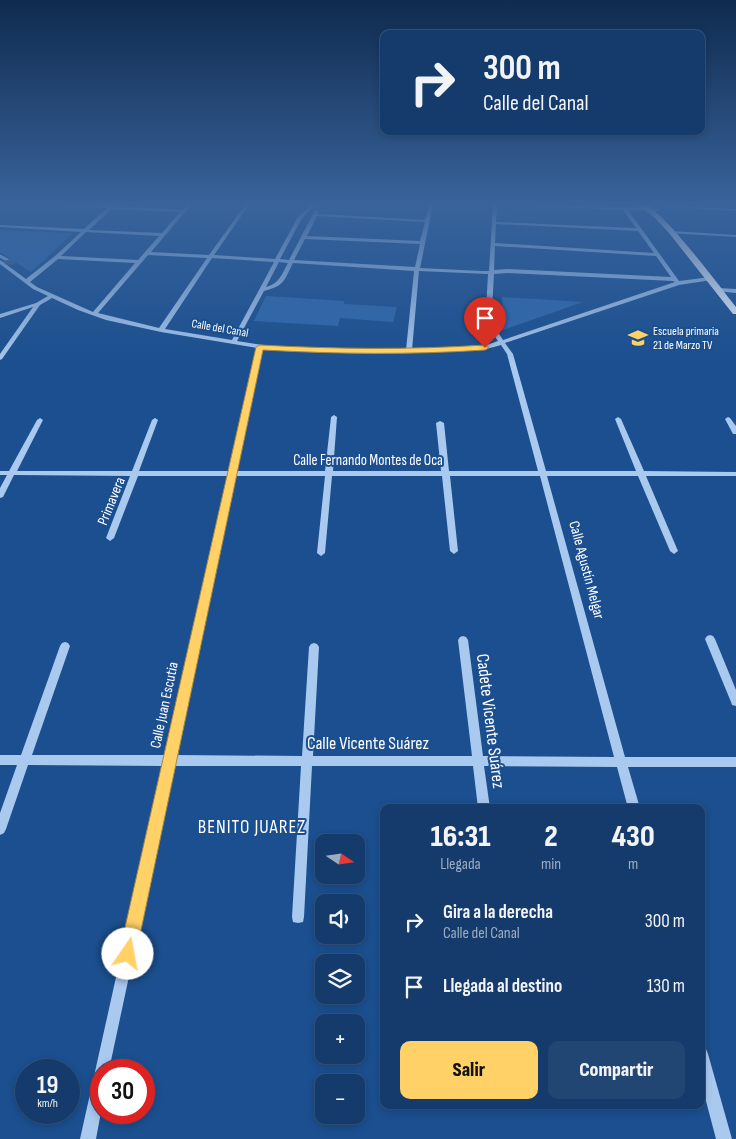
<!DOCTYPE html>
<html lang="es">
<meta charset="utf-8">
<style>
:root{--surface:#143b6b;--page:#214673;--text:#f1f3f6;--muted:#9dadc1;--line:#33557e;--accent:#ffd166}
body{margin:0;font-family:"Sofia Sans Condensed",sans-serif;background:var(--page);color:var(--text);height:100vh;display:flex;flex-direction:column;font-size:19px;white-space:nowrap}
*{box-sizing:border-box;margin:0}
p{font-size:16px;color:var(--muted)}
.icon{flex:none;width:28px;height:28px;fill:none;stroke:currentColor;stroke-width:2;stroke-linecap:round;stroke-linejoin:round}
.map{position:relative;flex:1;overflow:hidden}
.drawer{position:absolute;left:380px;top:804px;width:325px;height:305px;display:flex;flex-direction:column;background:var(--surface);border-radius:10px;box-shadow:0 2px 8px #0003,0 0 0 1px var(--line)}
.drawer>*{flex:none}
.guide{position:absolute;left:380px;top:30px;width:325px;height:105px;border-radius:10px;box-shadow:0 2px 8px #0003,0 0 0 1px var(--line);background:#143b6b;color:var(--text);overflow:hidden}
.needle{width:32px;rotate:103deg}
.tools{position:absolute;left:315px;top:834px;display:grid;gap:10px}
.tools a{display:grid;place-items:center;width:50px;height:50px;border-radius:10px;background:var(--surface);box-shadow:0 2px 8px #0003,0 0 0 1px var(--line);font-size:25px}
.speed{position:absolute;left:15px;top:1059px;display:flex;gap:10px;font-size:25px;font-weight:700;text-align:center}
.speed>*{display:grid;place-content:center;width:65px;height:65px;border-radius:50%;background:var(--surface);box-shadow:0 2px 8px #0003,0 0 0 1px var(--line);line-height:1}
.speed small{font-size:12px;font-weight:400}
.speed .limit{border:8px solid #d22;background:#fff;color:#111}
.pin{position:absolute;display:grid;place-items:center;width:42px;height:42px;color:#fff;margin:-51px -21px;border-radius:50% 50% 50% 0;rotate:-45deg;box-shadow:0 0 5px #0007}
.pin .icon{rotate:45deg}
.me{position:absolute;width:55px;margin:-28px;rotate:12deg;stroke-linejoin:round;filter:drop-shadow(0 0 4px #0008)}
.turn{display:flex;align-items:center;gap:18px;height:105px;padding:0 20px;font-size:22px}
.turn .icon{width:65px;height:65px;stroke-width:2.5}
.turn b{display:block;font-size:35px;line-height:42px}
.eta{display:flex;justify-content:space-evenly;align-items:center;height:85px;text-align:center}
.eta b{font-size:30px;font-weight:800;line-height:35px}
.action{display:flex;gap:10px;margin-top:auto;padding:10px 20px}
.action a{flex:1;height:58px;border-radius:10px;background:var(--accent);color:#111;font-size:20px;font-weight:800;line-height:58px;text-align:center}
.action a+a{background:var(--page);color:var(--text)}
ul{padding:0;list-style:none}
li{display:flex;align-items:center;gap:15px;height:65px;padding:0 20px}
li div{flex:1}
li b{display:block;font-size:19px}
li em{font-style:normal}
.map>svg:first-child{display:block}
.green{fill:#2e69ad}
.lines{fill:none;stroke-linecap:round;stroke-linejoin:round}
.stream{stroke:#9cc4f0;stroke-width:3}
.canal{fill:#3c6290;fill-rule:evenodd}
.minor{fill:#a9c9ee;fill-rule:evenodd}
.major{fill:#f0f6ff;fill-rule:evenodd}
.route{fill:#ffd166;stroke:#a68842}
.labels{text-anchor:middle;stroke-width:4;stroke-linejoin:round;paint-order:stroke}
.far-street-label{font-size:12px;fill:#fff;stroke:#1b4f8f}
.far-poi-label{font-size:12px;fill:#fff;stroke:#1b4f8f;text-anchor:start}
.street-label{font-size:15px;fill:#fff;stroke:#1b4f8f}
.near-street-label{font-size:18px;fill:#fff;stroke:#1b4f8f}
.near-neighbourhood-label{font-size:19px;letter-spacing:1px;fill:#fff;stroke:#1b4f8f}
</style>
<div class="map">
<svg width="736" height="1139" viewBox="0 0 736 1139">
<rect width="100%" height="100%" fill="#1b4f8f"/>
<g class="green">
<path d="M0,230L73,233L31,272L0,252Z"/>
<path d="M266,296L344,301V304L397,307L393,322L340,318L338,326L254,321Z"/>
<path d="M502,297L583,302L503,330Z"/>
</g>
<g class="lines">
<path class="stream" d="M0,256L11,262"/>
<path class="canal" d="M11,259L16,262L15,264L0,266V262Z"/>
<g class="minor">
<path d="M62,205H115L114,206L183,210L187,205H191L151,252L209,255L245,205H249L214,255L275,259L298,217L311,205H316L302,218L280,259L289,260L315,210L319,211L318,214L425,220L429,205H433L420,268L482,271H489L493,205H497L496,222L636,228L623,210L529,206L527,205L621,207L623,206L626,207L660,209L658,211L628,210L679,281L710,277L712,278V280L679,285L505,343L513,354L546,471H636L615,419L618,417L621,419L644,471L736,472V476H646L678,551L674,554L670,551L638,476H547L625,757H736V767H628L640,808H628L617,767L484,766L490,808H478L473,766H312L304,917L303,922L298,923L293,922L292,917L301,766H174L109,1070H101V1112L96,1139H80L163,766L28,765L6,829L4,833L0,835V813L17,765H0V755H21L60,646L62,643L65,642L68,643L70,646L32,755H165L228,476H138L114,538L110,541L106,538L130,476L14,475L3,497L0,498V488L7,475H0V471H9L37,420L40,418L43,420L17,471H132L152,420L155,418L158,420L139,471H229L257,348L161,332L106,320L78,310L52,298L40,305L2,359L0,360V354L33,307L0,318V314L36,303L48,296L33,289L0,264V260L26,279L55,256L81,232L0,227V225L84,229L107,208L64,206ZM112,209L180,212L162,233L89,230ZM317,216L425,222L420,241L307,236ZM496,224L638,231L654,253L495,243ZM86,232L159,236L138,260L61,256ZM305,239L420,244L415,267L294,260ZM495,246L656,256L671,277L507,269L494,270ZM148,255L207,258L159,328L98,313ZM212,258L274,262L232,340L165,329ZM58,259L135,263L93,312L37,287L30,282ZM279,262L288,263C282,274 279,284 266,287ZM293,263L414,271L406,350C350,350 293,351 237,341L264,291C284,286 284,281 293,263ZM419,271L488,274L486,309L487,325L498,341L484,346L412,350ZM507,273L673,281L675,282L503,340L493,325L492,309L494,274ZM501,345L507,354L538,471H449L444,423L440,421L436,423L441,471H333L337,417L334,415L331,417L325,471H237L263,349C320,353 378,355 436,352C458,351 480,352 501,345ZM236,476H325L317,553L321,556L325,553L332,476H442L450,551L454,554L458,551L450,476H540L614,757L483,756L468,640L466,637L463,636L460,637L458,640L472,756H313L319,647L317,644L314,643L311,644L309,647L302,756L176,755Z"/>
<path d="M654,205L736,209V211L656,206Z"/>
<path d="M671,231L736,235V237L669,233V232Z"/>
<path d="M718,288L736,289V293L716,291V289Z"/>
<path d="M728,417L730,418L736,426V434H733L725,419Z"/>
<path d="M710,635L713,636L715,639L736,690V706L732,705L731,702L705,639L707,636Z"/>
<path d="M701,1047L706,1049L708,1054L732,1139H716L701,1082Z"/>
</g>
<path class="major" d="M638,205C639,205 644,205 646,205C665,213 720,287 736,307V314H733L669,233L655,218Z"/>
</g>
<linearGradient id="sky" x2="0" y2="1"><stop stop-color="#0f2b4f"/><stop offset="0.56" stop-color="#39639b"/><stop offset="1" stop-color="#39639b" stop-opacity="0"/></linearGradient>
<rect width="736" height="364" fill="url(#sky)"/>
<path class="route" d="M260,345C335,349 409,350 485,345L489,348L485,350C410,355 337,354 263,350L136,954L134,960L128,963L122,960L119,954L256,347Z"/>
<defs>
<symbol id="school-bare" viewBox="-9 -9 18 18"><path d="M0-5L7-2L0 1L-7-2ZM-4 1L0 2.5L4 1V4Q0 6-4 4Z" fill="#ffd166" stroke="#1b4f8f" stroke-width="2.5" paint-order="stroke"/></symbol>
</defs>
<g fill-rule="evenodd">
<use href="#school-bare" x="624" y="324" width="28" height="28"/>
</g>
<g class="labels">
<g class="far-street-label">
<text transform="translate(220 328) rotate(10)" y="4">Calle del Canal</text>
</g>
<g class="far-poi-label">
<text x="653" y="335">Escuela primaria<tspan x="653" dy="14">21 de Marzo TV</tspan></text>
</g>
<g class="street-label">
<text x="368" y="465">Calle Fernando Montes de Oca</text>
<text transform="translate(111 501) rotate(-68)" y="5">Primavera</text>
<text transform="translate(587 570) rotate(75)" y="5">Calle Agustín Melgar</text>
<text transform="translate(164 705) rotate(-78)" y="5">Calle Juan Escutia</text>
</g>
<g class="near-street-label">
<text transform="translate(491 721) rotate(83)" y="6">Cadete Vicente Suárez</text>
<text x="368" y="749">Calle Vicente Suárez</text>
</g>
<g class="near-neighbourhood-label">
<text x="252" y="833">BENITO JUAREZ</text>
</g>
</g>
</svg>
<div class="tools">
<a><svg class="needle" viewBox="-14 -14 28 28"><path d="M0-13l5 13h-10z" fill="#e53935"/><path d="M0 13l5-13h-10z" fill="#9dadc1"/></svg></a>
<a><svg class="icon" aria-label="sound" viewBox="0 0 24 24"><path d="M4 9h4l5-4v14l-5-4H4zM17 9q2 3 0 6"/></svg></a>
<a><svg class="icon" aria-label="layers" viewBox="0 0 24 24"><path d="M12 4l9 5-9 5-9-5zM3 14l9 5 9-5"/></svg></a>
<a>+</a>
<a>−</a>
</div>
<div class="speed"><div>19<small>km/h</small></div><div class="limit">30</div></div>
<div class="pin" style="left:485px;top:348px;background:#d93025"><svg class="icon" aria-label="arrive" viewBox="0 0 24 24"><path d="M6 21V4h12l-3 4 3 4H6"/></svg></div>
<svg class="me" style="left:128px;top:954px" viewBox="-20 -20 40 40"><circle r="19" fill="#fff"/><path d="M0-13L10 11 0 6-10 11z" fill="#ffd166"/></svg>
<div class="guide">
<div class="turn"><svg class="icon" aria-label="right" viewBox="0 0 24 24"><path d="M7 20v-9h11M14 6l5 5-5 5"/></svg><div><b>300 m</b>Calle del Canal</div></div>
</div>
<section class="drawer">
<div class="eta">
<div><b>16:31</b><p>Llegada</p></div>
<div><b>2</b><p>min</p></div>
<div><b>430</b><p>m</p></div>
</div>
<ul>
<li><svg class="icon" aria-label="right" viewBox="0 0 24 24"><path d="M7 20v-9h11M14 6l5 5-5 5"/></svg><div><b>Gira a la derecha</b><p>Calle del Canal</p></div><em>300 m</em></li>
<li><svg class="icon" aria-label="arrive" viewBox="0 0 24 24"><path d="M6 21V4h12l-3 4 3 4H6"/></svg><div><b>Llegada al destino</b></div><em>130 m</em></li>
</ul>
<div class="action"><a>Salir</a><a>Compartir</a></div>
</section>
</div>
